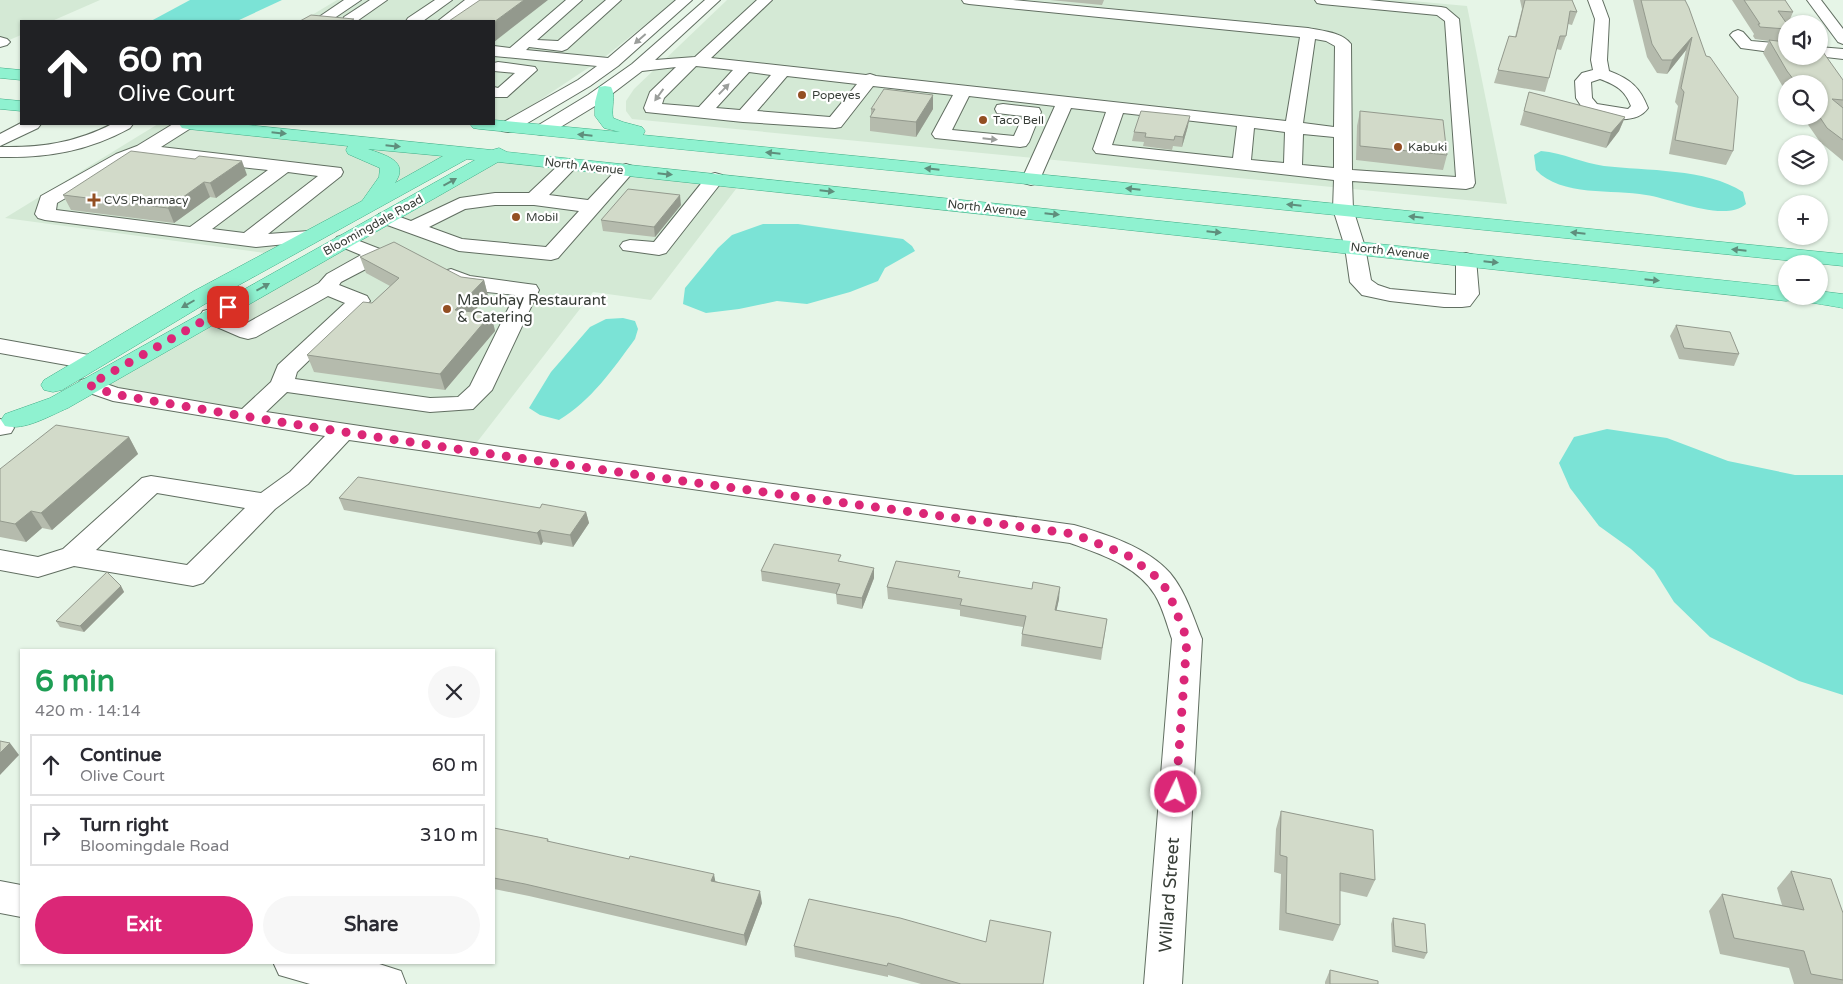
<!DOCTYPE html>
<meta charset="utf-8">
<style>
:root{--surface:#fff;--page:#f7f7f7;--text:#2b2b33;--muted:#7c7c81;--line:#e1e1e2;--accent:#db2777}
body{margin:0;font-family:"Varela Round",sans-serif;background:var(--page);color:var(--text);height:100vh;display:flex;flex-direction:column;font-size:19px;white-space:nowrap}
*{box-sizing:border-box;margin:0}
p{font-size:16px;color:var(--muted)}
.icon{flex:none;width:28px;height:28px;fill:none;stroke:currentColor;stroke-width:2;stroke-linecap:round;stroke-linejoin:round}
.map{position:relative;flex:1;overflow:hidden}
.drawer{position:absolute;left:20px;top:649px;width:475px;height:315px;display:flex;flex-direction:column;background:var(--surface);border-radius:0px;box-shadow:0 1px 4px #0004}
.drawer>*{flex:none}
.top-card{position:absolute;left:20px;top:20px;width:475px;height:105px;border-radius:0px;box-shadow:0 1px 4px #0004;background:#202124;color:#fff;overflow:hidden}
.tools{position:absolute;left:1778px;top:15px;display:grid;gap:10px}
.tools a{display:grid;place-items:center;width:50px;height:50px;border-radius:50%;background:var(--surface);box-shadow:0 1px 4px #0004;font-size:25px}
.pin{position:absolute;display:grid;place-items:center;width:42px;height:42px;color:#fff;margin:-21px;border-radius:10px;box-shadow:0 2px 8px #0006}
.me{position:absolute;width:55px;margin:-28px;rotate:4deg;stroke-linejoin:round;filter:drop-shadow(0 0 4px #0008)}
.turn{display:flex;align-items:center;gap:18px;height:105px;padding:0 15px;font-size:22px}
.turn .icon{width:65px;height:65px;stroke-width:2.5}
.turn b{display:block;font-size:35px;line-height:42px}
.round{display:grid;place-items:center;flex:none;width:52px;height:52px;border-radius:26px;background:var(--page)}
.summary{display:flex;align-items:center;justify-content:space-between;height:85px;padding:0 15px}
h1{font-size:30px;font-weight:700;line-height:38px;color:#1e9e55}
.primary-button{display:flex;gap:10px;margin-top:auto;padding:10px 15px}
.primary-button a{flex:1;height:58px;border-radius:30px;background:var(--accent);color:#fff;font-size:20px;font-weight:700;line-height:58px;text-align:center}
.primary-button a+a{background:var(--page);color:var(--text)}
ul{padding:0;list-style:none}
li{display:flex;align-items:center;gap:15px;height:62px;margin:0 10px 8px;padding:0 5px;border:2px solid var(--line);border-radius:0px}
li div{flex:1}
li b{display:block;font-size:19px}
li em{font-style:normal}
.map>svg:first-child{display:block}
.built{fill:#d4e9d5}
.water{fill:#7be3d6}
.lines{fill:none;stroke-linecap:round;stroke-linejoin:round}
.minor-casing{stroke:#616e61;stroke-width:2}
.major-casing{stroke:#3fad86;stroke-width:1}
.minor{fill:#fff;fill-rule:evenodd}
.major{fill:#8ff2d0;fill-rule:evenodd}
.wall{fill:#b5bbad}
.shaded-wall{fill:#93998d}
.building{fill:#d2dac9;stroke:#93998d}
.oneway{fill:#9b9e9b}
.oneway2{fill:#5f8e7c}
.route{stroke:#db2777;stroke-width:9;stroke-dasharray:0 16.2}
.poi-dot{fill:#934f23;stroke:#fff;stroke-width:2}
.labels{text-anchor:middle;stroke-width:4.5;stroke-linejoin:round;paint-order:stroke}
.far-poi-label{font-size:12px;fill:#373d37;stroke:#fff;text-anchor:start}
.far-street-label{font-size:12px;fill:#373d37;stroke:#fff}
.poi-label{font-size:15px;fill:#373d37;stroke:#fff;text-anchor:start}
.near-street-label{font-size:18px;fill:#373d37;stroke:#fff}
</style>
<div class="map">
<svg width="1843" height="984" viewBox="0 0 1843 984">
<rect width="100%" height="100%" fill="#e6f5e7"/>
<g class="built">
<path d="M0,0H100L52,21H21V35L0,44Z"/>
<path d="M337,0H676L606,56L504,124L494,123V21H302Z"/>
<path d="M727,0H1401L1467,6L1507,204L632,119L626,111V101L634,89Z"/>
<path d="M158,124H162L452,155L265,253L5,218Z"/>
<path d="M500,159L739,185L651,300L593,292L474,446L148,400L104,385Z"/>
</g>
<g class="water">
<path d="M190,0H282L237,21H151Z"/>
<path d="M1541,151C1563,153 1583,163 1604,166C1646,171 1706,168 1743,192L1746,204C1725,223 1670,198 1646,195C1613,189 1561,197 1536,170L1534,155Z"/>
<path d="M763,224H798L903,239L912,246L915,251L885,268L878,281L850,292L807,304L777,301L739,309L706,313L683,304L685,288L718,248L732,235Z"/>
<path d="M623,318L635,321L638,329L635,339C613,369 591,401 559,420L540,415L529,408L551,372L590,327L606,319Z"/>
<path d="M1607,429L1667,438L1728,461L1795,475H1843V695L1799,681L1710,637L1674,602L1654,570L1631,549L1599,526L1570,488L1559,463L1574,437Z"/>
</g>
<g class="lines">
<defs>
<g id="minor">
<path d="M344,0H361L330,21H313Z"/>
<path d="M370,0H387L357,21H343L344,17Z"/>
<path d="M435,0H452L423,21H406L408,18Z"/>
<path d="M465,0H481L454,21H438Z"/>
<path d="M566,0H582L537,40L558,41L606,0H621L567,49L562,51L529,47L526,50L608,58L676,0H692L618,66L590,86L514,131L508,132L502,131L499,127L502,123L578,80L597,66L494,56V46L510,48Z"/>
<path d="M705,0H720L655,60L695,57L757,0H772L711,58L866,75L870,74L876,76L1286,121L1300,37L969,4L964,3L962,0H1013L1308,28C1322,31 1342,32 1351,44L1352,170L1456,177L1445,21L1437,15L1322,4L1317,3L1315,0H1369L1441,7L1446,8L1459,19L1475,183L1473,187L1466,189L1352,181L1353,209L1365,247L1371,280L1378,285L1390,289L1456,295V259L1459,255L1466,253L1473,255L1476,259L1479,294L1470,306L1462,307H1444L1390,301L1362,295L1350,282L1345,247L1333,209L1334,180L1096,153L1093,149L1106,112L1071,108L1040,179L1038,183L1031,185L1024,183L1022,179L1055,106L969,96L952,130L1014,136L1023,116L997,113L995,109L997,105L1003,104L1039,108L1041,112L1029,142L1026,146L1020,147L935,138L932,134L953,95L873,86L841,127L835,128L743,122L646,112L644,108L650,92L676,67L642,71L600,103L549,134L543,135L537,134L534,130L537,126L588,95L632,64ZM1315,39L1326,41L1335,46L1334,127L1303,123ZM696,66L733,70L699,107L662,104L664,98ZM749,72L771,75L740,110L716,108ZM787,76L857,84L830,117L757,111ZM1123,113L1237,126L1233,158L1112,145ZM1254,128L1285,132L1284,163L1251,160ZM1303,134L1334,137V168L1302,165Z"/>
<path d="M1588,0H1602L1609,19L1607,60L1609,71C1630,79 1640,87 1648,108C1635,127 1604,117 1585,112L1576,98L1575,81L1582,73L1593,70L1591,60L1595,19ZM1600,79C1616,85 1625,90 1631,106L1628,109L1597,104L1592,98L1591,82Z"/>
<path d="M1807,0H1821L1843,29V44L1838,42Z"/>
<path d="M1738,30L1743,32L1751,41L1786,44V54L1741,48L1730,35L1733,32Z"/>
<path d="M0,37L7,39L10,42L7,45L0,47Z"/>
<path d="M1819,47L1843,49V59L1817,56Z"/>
<path d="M498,62L535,67L537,70L507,97H494V87L498,88L515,73L494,71V63Z"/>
<path d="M21,123L41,124L38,128L0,146V134Z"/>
<path d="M112,124H133L130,128C88,151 48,158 0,157V147C40,148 75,143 112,124Z"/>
<path d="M173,124H194L191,128L161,147L341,168L343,172L341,176L268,234L309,231L316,233L319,237L316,241L256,247L45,220L38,218L35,214L41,196L116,154L137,146ZM145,156L268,170L190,227L56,210L57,203L128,162ZM288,172L318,176L244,233L212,229Z"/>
<path d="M570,159L576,160L579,164L549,195L588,200L620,166L626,164L632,166L635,170L558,258L551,260L459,251L379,222L376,218L379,214L386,212L411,221L460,198L495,193H529L564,160ZM495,205H534L579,211L546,247L462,239L429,227L465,209Z"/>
<path d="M715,173L722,175L724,179L666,253L659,255L623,250L620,246L623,242L630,240L654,242L708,175Z"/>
<path d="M344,235L385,251L388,255L385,259L341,282L339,285L367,296L370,301L297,372L295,379L430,398L458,397L470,386L515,295C495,292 452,292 441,275L444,271L451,269L470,276L528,284L536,285L539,290L492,390L473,409L430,412L287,392L266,412L501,447L1074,525C1106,534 1147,547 1170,573C1186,592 1193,617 1202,639L1182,984H1144L1172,639C1167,625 1163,608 1155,595C1138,566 1100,554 1070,543L349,440L308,484L275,509L203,583L193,586L74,566L38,577L0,570V550L38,557L63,549L142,478L151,476L261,493L290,472L325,436L113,401L81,390L77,385L81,380L89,378L118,388L242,409L271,382L278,365L345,303L328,296L256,337L248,339L240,337L203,321L200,316L203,311L211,309L219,311L247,323L319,283L327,274L361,255L337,245L334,241L337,237ZM157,493L245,508L187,565L96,550Z"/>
<path d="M0,339L89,355L97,357L101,362L97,367L89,369L0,353Z"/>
<path d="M0,419L11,423L14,428L11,433L0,435Z"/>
<path d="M0,881L21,885V917L0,913Z"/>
<path d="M273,962H373L401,971L406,984H310L279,975Z"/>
</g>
<g id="major">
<path d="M0,68L21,70V80L0,78Z"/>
<path d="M605,86L611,87C616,95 611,108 613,118L623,122L642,127L645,131L643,135L1843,254V266L479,129L473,128L470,124H494V120L620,132L604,128L595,116V102L599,87Z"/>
<path d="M0,99L21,101V111L0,109Z"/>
<path d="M179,124H238L492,150L499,148L507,152L1786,287V296H1819V291L1843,294V308C1831,306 1794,299 1786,301L498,162L68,408C49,416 25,431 5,426L1,420L5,414L50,398L475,160L467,159L210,301L62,390L53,392L44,390L41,385L44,380L194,291L362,201L379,177L380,168L348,154L346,150L348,146L188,129L182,128ZM368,149L443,156L395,183C410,161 385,155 368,149Z"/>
</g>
</defs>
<use href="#minor" class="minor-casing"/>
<use href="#major" class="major-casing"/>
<use href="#minor" class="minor"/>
<use href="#major" class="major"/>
</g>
<g class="wall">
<path d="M1050,0H1104L1102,5Z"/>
<path d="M1520,0H1572L1577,12L1572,25L1568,24L1566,36L1561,50L1556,49L1549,78L1545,92L1494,83L1509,36L1515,37L1522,9Z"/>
<path d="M1633,0H1685L1733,151L1726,165L1669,154L1678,106L1675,102L1686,50L1667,74L1657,73L1647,57Z"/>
<path d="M1732,0H1785L1793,12L1788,24H1786V42L1843,80V161L1820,142L1802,116H1819V84H1786V92L1763,53L1769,41L1755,39L1753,36L1754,34Z"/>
<path d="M1529,92L1625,117L1619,131L1606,148L1520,125Z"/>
<path d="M871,109H933L916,137L870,131V117L871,116Z"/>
<path d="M1360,111L1447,155L1443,170L1356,160L1357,126Z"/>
<path d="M1188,126L1182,147L1173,146L1172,150L1143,146L1144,142L1132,141L1134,132Z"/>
<path d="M247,175L216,198L210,197L174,223L71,210L63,195Z"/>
<path d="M681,205L655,237L603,231L601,220Z"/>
<path d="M360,257L461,277L484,280L488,296L473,312L491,314L495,331L445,390L314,372L307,355L372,303L390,286L366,273Z"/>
<path d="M1676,325L1739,354L1734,366L1679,359L1670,336Z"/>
<path d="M129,437L138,454L52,530L42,528L26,542L0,537V469Z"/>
<path d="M339,498L540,508L586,512L589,523L573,547L543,542L541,545L344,510Z"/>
<path d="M874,568V578L862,609L837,604L836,594L762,581L761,571Z"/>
<path d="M959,577L1059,599L1056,611L1107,619L1101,660L1021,646L1022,634L1023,627L960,616V610L888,599L887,587Z"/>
<path d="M121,586L124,592L84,632L60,627L56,621Z"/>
<path d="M1281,811L1375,880L1367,897L1340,891V925L1333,941L1279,930L1281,874L1274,872L1276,829Z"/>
<path d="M494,828L548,839L549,842L716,881L762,903L746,946L529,896L494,889Z"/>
<path d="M1791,871L1843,913V984H1794L1789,968L1720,954L1709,911L1722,894L1782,905L1777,888Z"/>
<path d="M1393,918L1427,953L1424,959L1392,952L1391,924Z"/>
<path d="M794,946L1043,984H921L888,975V977L795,957Z"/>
<path d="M1330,970L1378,984H1325V982Z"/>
</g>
<g class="shaded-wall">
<path d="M524,0H548L494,42V22Z"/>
<path d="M1692,37L1686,50L1667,74L1672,60Z"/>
<path d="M933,95V109L916,137V122Z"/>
<path d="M1190,116L1188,126L1182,147L1183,137Z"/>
<path d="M1625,117L1619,131L1606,148L1611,133Z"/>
<path d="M242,161L247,175L216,198L210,183Z"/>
<path d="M204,182L210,197L174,223L168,208Z"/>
<path d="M680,195L681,205L655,237L654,227Z"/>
<path d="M484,280L488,296L460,326L455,310Z"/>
<path d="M491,314L495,331L445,390L440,374Z"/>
<path d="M129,437L138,454L52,530L41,513Z"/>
<path d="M31,511L42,528L26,542L15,524Z"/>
<path d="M586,512L589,523L573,547L570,535Z"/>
<path d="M540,530L543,542L541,545L537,533Z"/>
<path d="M874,568V578L862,609V598Z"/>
<path d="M121,586L124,592L84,632L80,626Z"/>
<path d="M1060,587L1059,599L1054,622L1055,610Z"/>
<path d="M10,743L19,755L0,775V753Z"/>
<path d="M714,874L716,885L711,881Z"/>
<path d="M760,891L762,903L746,946L744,935Z"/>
</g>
<g class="building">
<path d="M480,0H524L494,22V21H449Z"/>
<path d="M1525,0H1572L1577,12L1570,11L1566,36H1560L1549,78L1498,70L1509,36L1516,37Z"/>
<path d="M1641,0H1685L1689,8L1706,56L1710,57L1738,97L1733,151L1675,140L1684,92L1681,88L1692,37L1672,60H1662L1652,44Z"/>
<path d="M1744,0H1785L1793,12L1778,11L1787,24H1786V29L1760,27L1758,24H1760Z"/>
<path d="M311,15L354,19L350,21H300Z"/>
<path d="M1769,40L1786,42V56H1819V52H1823L1843,80V100L1832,99L1843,108V140L1827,128L1819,116V84H1797L1787,71Z"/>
<path d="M884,89L933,95L916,122L870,117L875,109H871Z"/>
<path d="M1529,92L1625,117L1611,133L1524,111Z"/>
<path d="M1141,111L1190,116L1183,137L1175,136L1174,140L1145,137L1146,133L1134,132Z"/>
<path d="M1360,111L1443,120L1447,155L1360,146Z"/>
<path d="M131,151L195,159L199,156L242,161L210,183L204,182L168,208L63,195Z"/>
<path d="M628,189L680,195L654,227L601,220Z"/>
<path d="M394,242L461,277L484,280L455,310L491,314L440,374L307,355L363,302L372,303L399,278L360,257Z"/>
<path d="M1676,325L1730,332L1739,354L1684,348Z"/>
<path d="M56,425L129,437L41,513L31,511L15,524L0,521V469Z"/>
<path d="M358,477L540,508L542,504L586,512L570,535L540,530L537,533L339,498Z"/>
<path d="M774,544L841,555L838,561L874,568L862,598L836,594L840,584L761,571Z"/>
<path d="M896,561L960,571L958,577L1032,589L1033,582L1060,587L1055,610L1107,619L1102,648L1022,634L1026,616L960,605L962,599L887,587Z"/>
<path d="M107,572L121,586L80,626L56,621Z"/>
<path d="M0,741L10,743L0,753Z"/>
<path d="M1281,811L1373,830L1375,880L1340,873V925L1286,913L1287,857L1280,855Z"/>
<path d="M494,828L548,839L547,841L629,859L630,856L714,874L711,881L760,891L744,935L525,884L494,878Z"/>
<path d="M1791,871L1831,879L1843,913V980L1811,974L1804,951L1734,938L1722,894L1804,910Z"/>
<path d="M809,899L900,918L986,942L990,920L1051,932L1043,984H961L888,963L887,966L794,946Z"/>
<path d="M1393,918L1425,924L1427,953L1395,946Z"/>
<path d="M1330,970L1378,981V984H1330Z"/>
</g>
<defs><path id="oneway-solid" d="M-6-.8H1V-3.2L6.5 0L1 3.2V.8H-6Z" transform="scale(1.25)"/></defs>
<g class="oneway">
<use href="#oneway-solid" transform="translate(640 39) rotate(139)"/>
<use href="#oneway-solid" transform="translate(724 89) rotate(-46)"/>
<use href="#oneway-solid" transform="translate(659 95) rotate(126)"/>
<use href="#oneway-solid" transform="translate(990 139) rotate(6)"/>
</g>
<g class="oneway2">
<use href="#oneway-solid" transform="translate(279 133) rotate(6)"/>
<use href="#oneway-solid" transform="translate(585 135) rotate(-174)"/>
<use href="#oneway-solid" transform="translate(393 146) rotate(6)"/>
<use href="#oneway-solid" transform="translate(773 153) rotate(-174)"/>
<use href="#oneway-solid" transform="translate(932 169) rotate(-174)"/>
<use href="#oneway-solid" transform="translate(665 174) rotate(6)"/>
<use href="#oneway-solid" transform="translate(450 182) rotate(-29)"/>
<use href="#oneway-solid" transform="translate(1133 189) rotate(-174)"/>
<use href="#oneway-solid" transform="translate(827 191) rotate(6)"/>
<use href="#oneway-solid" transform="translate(1294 205) rotate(-174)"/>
<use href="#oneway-solid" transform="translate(1052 214) rotate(6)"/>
<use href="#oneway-solid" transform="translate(1416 217) rotate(-174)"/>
<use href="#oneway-solid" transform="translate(1214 232) rotate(6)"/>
<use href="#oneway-solid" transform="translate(1578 233) rotate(-174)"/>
<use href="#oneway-solid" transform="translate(1739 250) rotate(-174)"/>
<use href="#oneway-solid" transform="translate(1491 262) rotate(6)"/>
<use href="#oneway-solid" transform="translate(1652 280) rotate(6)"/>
<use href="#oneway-solid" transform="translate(263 287) rotate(-29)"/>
<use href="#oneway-solid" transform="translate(188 304) rotate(150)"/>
</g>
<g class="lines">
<path class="route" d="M228,307L89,385L113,394C432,450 753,490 1074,534L1127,555L1154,575L1168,591L1187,639L1176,792"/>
</g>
<g class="poi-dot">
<circle cx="802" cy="95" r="5"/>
<circle cx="983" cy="120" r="5"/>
<circle cx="1398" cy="147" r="5"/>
<path d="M91.5 192.5h5v5h5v5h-5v5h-5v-5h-5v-5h5z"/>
<circle cx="516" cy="217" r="5"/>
<circle cx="447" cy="309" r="5"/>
</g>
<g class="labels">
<g class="far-poi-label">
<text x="812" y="99">Popeyes</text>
<text x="993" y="124">Taco Bell</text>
<text x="1408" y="151">Kabuki</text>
<text x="104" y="204">CVS Pharmacy</text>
<text x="526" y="221">Mobil</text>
</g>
<g class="far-street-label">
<text transform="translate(584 166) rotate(6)" y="4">North Avenue</text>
<text transform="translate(987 208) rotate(6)" y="4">North Avenue</text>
<text transform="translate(373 225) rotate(-29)" y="4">Bloomingdale Road</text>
<text transform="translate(1390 251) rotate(6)" y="4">North Avenue</text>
</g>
<g class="poi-label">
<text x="457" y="305">Mabuhay Restaurant<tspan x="457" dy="17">&amp; Catering</tspan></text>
</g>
<g class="near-street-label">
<text transform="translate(1169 895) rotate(-86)" y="6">Willard Street</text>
</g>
</g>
</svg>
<div class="tools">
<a><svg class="icon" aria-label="sound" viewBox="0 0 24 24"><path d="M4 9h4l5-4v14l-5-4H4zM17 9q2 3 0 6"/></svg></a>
<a><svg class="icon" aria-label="search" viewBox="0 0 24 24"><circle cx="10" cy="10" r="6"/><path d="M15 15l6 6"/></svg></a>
<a><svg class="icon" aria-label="layers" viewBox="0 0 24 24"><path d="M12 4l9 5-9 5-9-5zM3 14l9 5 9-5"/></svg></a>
<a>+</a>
<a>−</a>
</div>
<div class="pin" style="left:228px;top:307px;background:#d93025"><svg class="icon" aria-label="arrive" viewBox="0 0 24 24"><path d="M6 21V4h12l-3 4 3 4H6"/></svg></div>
<svg class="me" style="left:1176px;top:792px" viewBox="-20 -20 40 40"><circle r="17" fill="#db2777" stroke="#fff" stroke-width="3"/><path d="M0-11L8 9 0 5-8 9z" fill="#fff"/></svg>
<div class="top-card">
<div class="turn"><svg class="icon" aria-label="ahead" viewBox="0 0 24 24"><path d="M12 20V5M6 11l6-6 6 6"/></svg><div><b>60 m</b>Olive Court</div></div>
</div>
<section class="drawer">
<div class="summary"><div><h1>6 min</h1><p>420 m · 14:14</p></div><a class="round"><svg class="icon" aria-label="close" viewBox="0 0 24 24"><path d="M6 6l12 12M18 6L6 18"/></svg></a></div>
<ul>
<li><svg class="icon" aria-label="ahead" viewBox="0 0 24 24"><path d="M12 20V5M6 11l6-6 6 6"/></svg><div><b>Continue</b><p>Olive Court</p></div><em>60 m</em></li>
<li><svg class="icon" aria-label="right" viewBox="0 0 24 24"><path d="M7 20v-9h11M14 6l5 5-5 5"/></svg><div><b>Turn right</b><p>Bloomingdale Road</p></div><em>310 m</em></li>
</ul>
<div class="primary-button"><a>Exit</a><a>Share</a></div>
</section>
</div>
